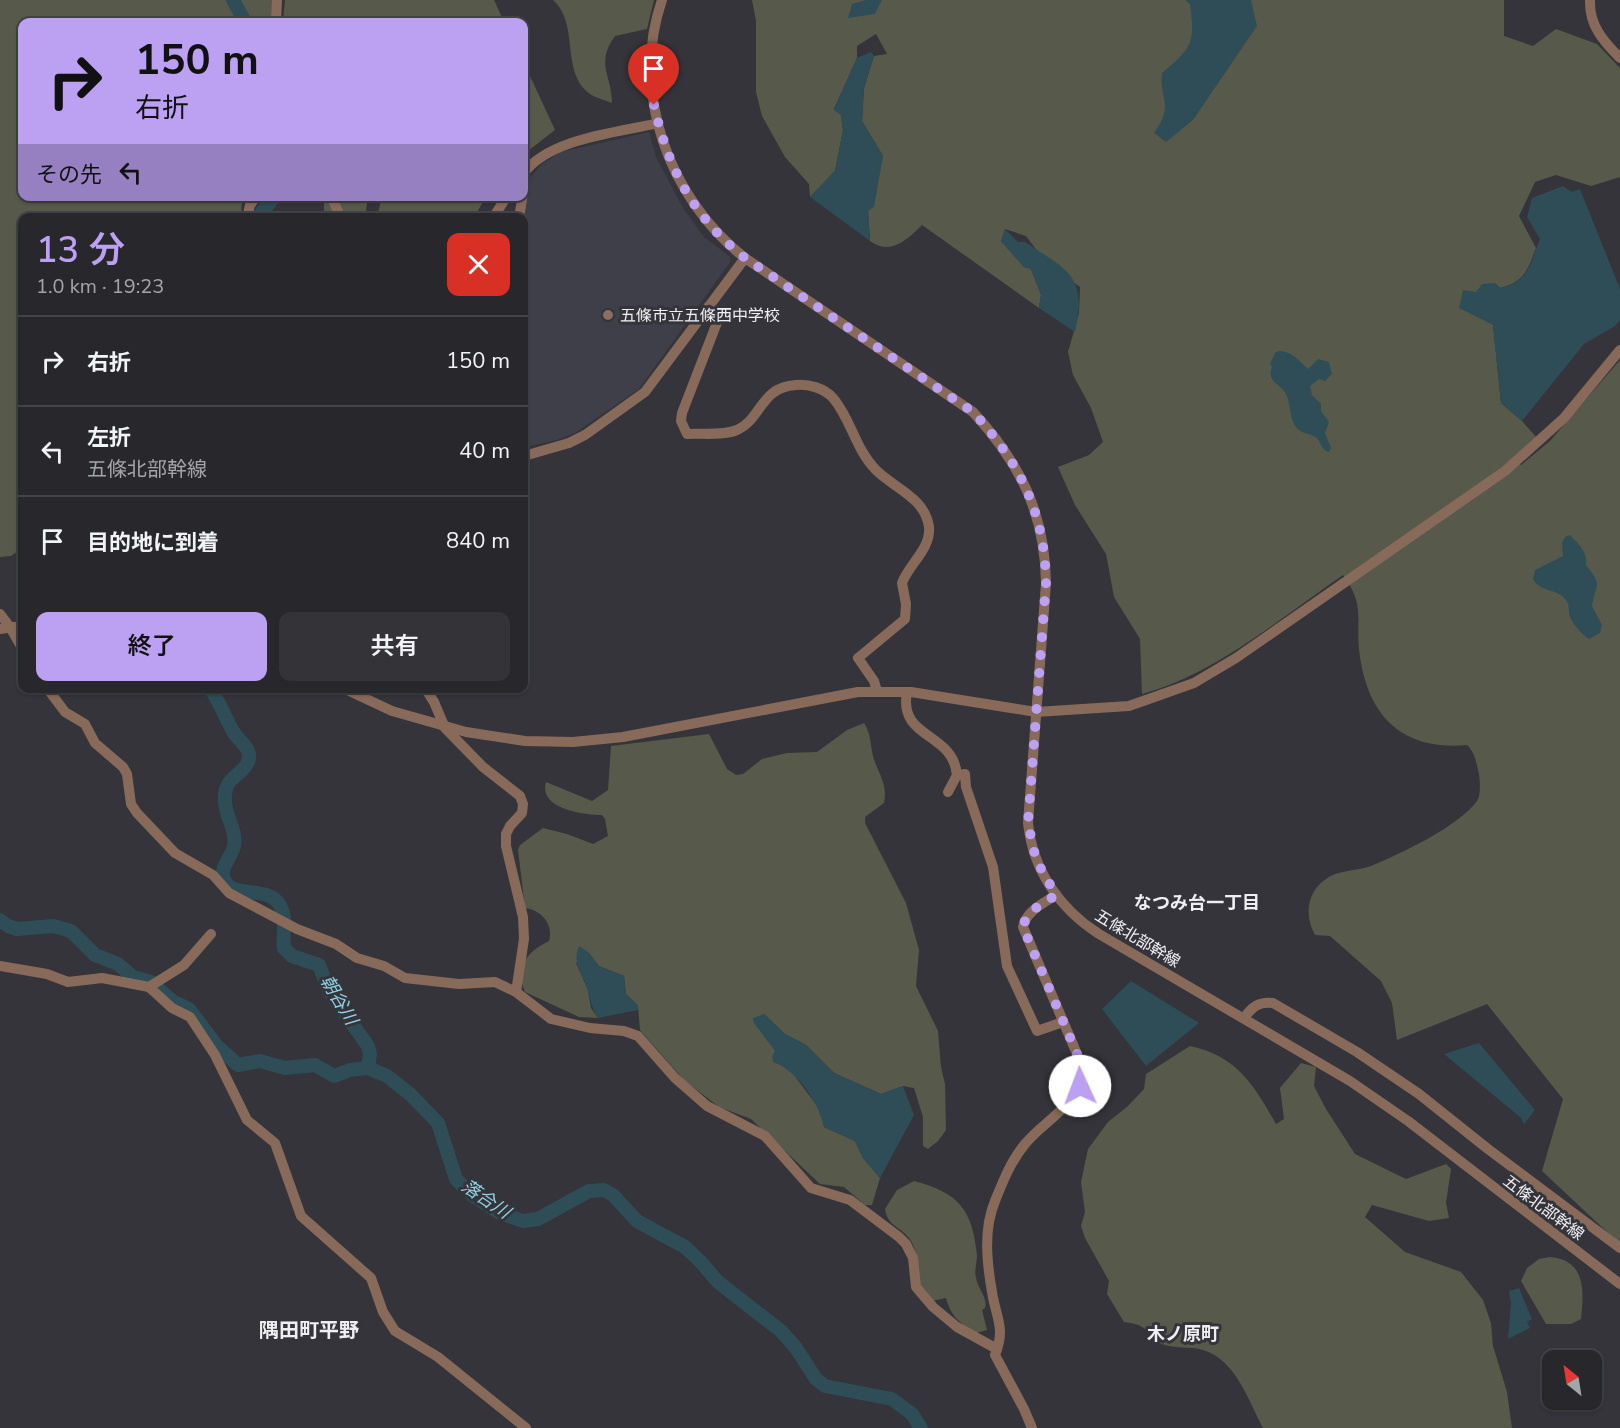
<!DOCTYPE html>
<html lang="ja">
<meta charset="utf-8">
<style>
:root{--surface:#27272c;--page:#333338;--text:#f1f3f6;--muted:#a4a5a9;--line:#434448;--accent:#bca0f2}
body{margin:0;font-family:"Nunito Sans","Noto Sans JP",sans-serif;background:var(--page);color:var(--text);height:100vh;display:flex;flex-direction:column;font-size:22px;white-space:nowrap}
*{box-sizing:border-box;margin:0}
p{font-size:20px;color:var(--muted)}
.icon{flex:none;width:33px;height:33px;fill:none;stroke:currentColor;stroke-width:2;stroke-linecap:round;stroke-linejoin:round}
.map{position:relative;flex:1;overflow:hidden}
.details{position:absolute;left:18px;top:213px;width:510px;height:480px;display:flex;flex-direction:column;background:var(--surface);border-radius:12px;box-shadow:0 2px 4px #0004,0 0 0 2px var(--line)}
.details>*{flex:none}
.guide{position:absolute;left:18px;top:18px;width:510px;height:183px;border-radius:12px;box-shadow:0 2px 4px #0004,0 0 0 2px var(--line);background:#bca0f2;color:#111;overflow:hidden}
.needle{width:39px;rotate:330deg}
.buttons{position:absolute;left:1542px;top:1350px;display:grid;gap:12px}
.buttons a{display:grid;place-items:center;width:60px;height:60px;border-radius:12px;background:var(--surface);box-shadow:0 2px 4px #0004,0 0 0 2px var(--line);font-size:30px}
.pin{position:absolute;display:grid;place-items:center;width:51px;height:51px;color:#fff;margin:-62px -26px;border-radius:50% 50% 50% 0;rotate:-45deg;box-shadow:0 0 6px #0007}
.pin .icon{rotate:45deg}
.me{position:absolute;width:66px;margin:-33px;rotate:358deg;stroke-linejoin:round;filter:drop-shadow(0 0 4px #0008)}
.turn{display:flex;align-items:center;gap:21px;height:126px;padding:0 18px;font-size:27px}
.turn .icon{width:78px;height:78px;stroke-width:2.5}
.turn b{display:block;font-size:42px;line-height:51px}
.then{display:flex;align-items:center;height:57px;padding:0 18px;background:#0003;gap:12px;font-size:22px}
.round{display:grid;place-items:center;flex:none;width:63px;height:63px;border-radius:12px;background:var(--page)}
.overview{display:flex;align-items:center;justify-content:space-between;height:102px;padding:0 18px}
h1{font-size:36px;font-weight:600;line-height:45px;color:var(--accent)}
.cta{display:flex;gap:12px;margin-top:auto;padding:12px 18px}
.cta a{flex:1;height:69px;border-radius:12px;background:var(--accent);color:#111;font-size:24px;font-weight:600;line-height:69px;text-align:center}
.cta a+a{background:var(--page);color:var(--text)}
ul{padding:0;list-style:none}
li{display:flex;align-items:center;gap:18px;height:90px;padding:0 18px;border-top:2px solid var(--line)}
li div{flex:1}
li b{display:block;font-size:22px}
li em{font-style:normal}
.map>svg:first-child{display:block}
.built{fill:#3e3f49}
.green{fill:#575a4a}
.water{fill:#2e4d57}
.lines{fill:none;stroke-linecap:round;stroke-linejoin:round}
.river{stroke:#2e4d57;stroke-width:14}
.minor{stroke:#886a5a;stroke-width:10}
.route{stroke:#bca0f2;stroke-width:10;stroke-dasharray:0 18}
.education-dot{fill:#8d6e63;stroke:#34343a;stroke-width:2}
.labels{text-anchor:middle;stroke-width:6;stroke-linejoin:round;paint-order:stroke}
.poi-label{font-size:16px;fill:#efeff3;stroke:#34343a;text-anchor:start}
.street-label{font-size:16px;fill:#efeff3;stroke:#34343a}
.neighbourhood-label{font-size:18px;font-weight:bold;fill:#efeff3;stroke:#34343a}
.water-label{font-size:18px;font-style:italic;fill:#91d1e5;stroke:#34343a}
.quarter-label{font-size:20px;font-weight:bold;fill:#efeff3;stroke:#34343a}
</style>
<div class="map">
<svg width="1620" height="1428" viewBox="0 0 1620 1428">
<rect width="100%" height="100%" fill="#34343a"/>
<path class="built" d="M649,132L656,157L683,208L704,237L730,257V262L639,389L575,433L557,440L525,447L523,218L530,178L542,164L561,152Z"/>
<g class="green">
<path d="M0,0H274L275,22H22V196L242,197L241,217L22,218V548L11,556L0,557Z"/>
<path d="M285,0H494L504,22H283Z"/>
<path d="M553,0H654L647,29L615,36C595,63 612,76 612,103C605,100 596,98 590,94C560,72 580,24 553,0Z"/>
<path d="M752,0H1504V36L1533,46L1556,29L1597,44L1620,68V177L1591,186L1556,175L1535,182L1519,216L1536,248C1528,269 1524,283 1500,288L1493,325L1501,403L1522,421L1536,437L1513,458L1521,465L1550,441L1620,360V1244L1542,1171L1563,1099L1487,1004L1397,1040L1392,1003L1381,981L1330,936L1315,935C1302,912 1309,885 1335,874C1347,870 1360,870 1371,866C1400,854 1459,826 1477,801C1481,795 1480,782 1479,774C1476,763 1476,754 1467,745C1400,751 1366,714 1359,649C1356,617 1365,605 1343,575C1282,617 1214,675 1142,694L1140,639L1114,597L1106,554L1075,505L1058,467L1089,455L1103,442L1091,408L1073,375L1068,352L1079,313L1080,287L1046,263L1026,236L1005,229L1001,241L1024,267L1031,269L1041,295L1039,308L922,225C907,240 890,256 870,241L868,210L883,156L862,121L864,88L874,56L887,54L876,34L857,46V58L834,109L841,115L843,130L835,171L810,197L809,184L785,157L762,116L756,92V21Z"/>
<path d="M524,63L555,130L524,154Z"/>
<path d="M324,197H368L365,217H324Z"/>
<path d="M384,197V196L486,197L474,217H377L381,201Z"/>
<path d="M864,723C871,734 870,743 873,756C878,774 888,783 884,803L865,817V823L906,903L919,950L916,986L938,1031L941,1067L945,1084L946,1130L938,1141L928,1149L923,1146V1117L914,1088L903,1086L881,1094L834,1073L806,1045L785,1034L764,1014L755,1023L821,1111L824,1127L855,1141L863,1158L880,1178L872,1205H865L844,1187L820,1184L751,1119L719,1107L684,1080L640,1030L638,1006L626,994L624,976L599,966L588,952L576,963L588,990L591,1008L598,1018L579,1017L525,992C514,967 528,951 549,941C554,924 541,910 525,908L518,850L520,845L543,828L567,834L593,844L608,836L605,819L602,815C584,815 538,809 546,782L592,801L608,790L611,746L709,734L727,769L736,775L743,774L762,759L787,753L817,752L847,730Z"/>
<path d="M1190,1046C1237,1056 1254,1085 1276,1124L1284,1119L1280,1088L1301,1063L1316,1067L1314,1086L1326,1109L1355,1154L1406,1179L1446,1164L1451,1169L1446,1203L1449,1218L1429,1221L1372,1205L1365,1217L1405,1252L1461,1272L1483,1300L1491,1323L1493,1346L1507,1392L1512,1428H1263C1248,1400 1236,1360 1203,1350C1190,1346 1174,1349 1162,1344C1145,1336 1152,1325 1124,1322L1107,1294L1109,1281L1085,1238L1081,1226L1085,1212L1081,1182L1088,1149L1108,1122L1128,1106L1144,1089L1146,1074Z"/>
<path d="M914,1181C959,1193 972,1209 977,1255C977,1263 974,1270 976,1278C978,1289 988,1298 985,1308L982,1310L987,1330L976,1333C960,1323 951,1317 946,1298L932,1301L918,1285C918,1270 919,1251 909,1238C900,1226 888,1227 885,1209L897,1190Z"/>
<path d="M1550,1257C1586,1260 1584,1291 1581,1319L1571,1324H1546L1521,1281L1527,1268L1539,1259Z"/>
</g>
<g class="water">
<path d="M866,0H882L875,14L848,18L852,4Z"/>
<path d="M1185,0H1251L1257,26L1193,120L1166,142L1154,133C1175,104 1159,101 1162,73C1193,47 1195,43 1190,4Z"/>
<path d="M871,52L874,56L864,88L862,121L883,156L874,207L868,211L870,241L810,197L835,171L843,130L841,115L834,110L857,58Z"/>
<path d="M1563,186L1572,192L1580,189L1620,289V320L1615,326L1584,344L1522,421L1501,403L1493,325L1459,308L1463,290L1476,292L1482,284L1495,283L1501,288C1529,282 1530,263 1540,239L1527,217L1532,198Z"/>
<path d="M1005,229L1018,242H1025C1067,270 1088,275 1075,332L1039,308L1041,295L1031,269L1024,267L1001,241Z"/>
<path d="M1279,351C1292,351 1299,361 1308,369L1318,359L1329,362L1332,374L1325,381L1319,379L1310,386L1312,395L1321,404V411L1329,422L1325,433L1331,448L1329,452C1321,450 1322,444 1317,438C1312,434 1304,434 1299,430C1288,421 1292,406 1286,394C1281,384 1266,382 1272,367L1270,364L1275,353Z"/>
<path d="M1570,535C1579,544 1588,553 1586,565C1603,586 1596,583 1592,606L1602,625L1600,633L1589,639C1583,636 1573,624 1570,617C1568,611 1570,604 1565,599C1556,588 1541,593 1533,579L1535,570L1563,556L1562,543L1565,537Z"/>
<path d="M579,946L588,952L599,966L624,976L626,994L638,1005V1010L598,1018C592,1009 591,1002 588,991C584,975 571,963 579,946Z"/>
<path d="M1131,981L1199,1023L1146,1066L1102,1009Z"/>
<path d="M764,1014L785,1034L806,1045L834,1073L881,1094L903,1086L914,1115L880,1178L863,1158L855,1141L824,1127C819,1103 797,1070 773,1062L772,1056L775,1051L754,1023L753,1018Z"/>
<path d="M1479,1043L1535,1110L1524,1124L1521,1118L1444,1054Z"/>
<path d="M1519,1288L1532,1319L1527,1322L1530,1328L1508,1339L1511,1303L1509,1291Z"/>
</g>
<g class="lines">
<g class="river">
<path d="M233,0L245,22"/>
<path d="M260,218L262,212L275,196"/>
<path d="M210,688C220,702 225,718 234,733C238,739 245,744 248,751C250,755 249,760 247,764C239,777 223,779 225,801C225,817 237,829 234,846C232,856 222,865 223,875C226,901 267,884 279,904C288,918 282,933 284,948L292,956L319,965L329,991L368,1046L370,1054L368,1068"/>
<path d="M0,920L8,926L17,929L53,926L71,931L95,955L118,964L133,977L151,982L172,1001L189,1009L217,1046L238,1065L260,1061L285,1068L315,1065L334,1076L350,1070L368,1068L387,1076L411,1095L438,1123L456,1179L472,1195L500,1213L523,1221L538,1219L589,1191L604,1190L613,1195L637,1221L685,1247L700,1261L718,1282L781,1331L796,1348L816,1379L825,1386L892,1399L912,1414L921,1428"/>
</g>
<g class="minor">
<path d="M662,0C630,92 669,199 745,258L973,412C1020,463 1045,513 1046,583L1028,823C1033,871 1060,909 1099,934L1350,1081L1408,1121L1620,1284"/>
<path d="M1590,0C1589,25 1603,41 1620,58"/>
<path d="M276,22L277,0"/>
<path d="M524,173C550,138 617,133 658,123"/>
<path d="M331,196L341,218"/>
<path d="M247,218L250,205L257,196"/>
<path d="M493,218L507,196"/>
<path d="M519,218L524,187"/>
<path d="M708,307L718,320L682,413L681,421L687,434C703,433 722,436 737,430C762,419 760,387 796,385C809,384 824,388 833,398C851,419 855,448 875,469C893,488 925,497 929,527C931,549 909,564 902,583L906,604L905,619L858,658L874,681L877,691"/>
<path d="M524,456L569,443L585,435L645,392L745,258"/>
<path d="M0,614L10,627L22,648"/>
<path d="M0,629L22,626"/>
<path d="M47,688L65,712L85,724L95,743L123,767L127,774L131,804L137,813L175,853L213,875L229,893L297,929L336,944L357,958L384,966L405,978L459,984L495,982L516,992L551,1019L590,1028L624,1031L638,1036L675,1078L707,1106L765,1136L811,1188L850,1200L899,1237L906,1244L913,1258L916,1287L933,1307L957,1327L997,1349"/>
<path d="M343,688L392,711L466,732L525,741L573,742L623,737L858,692H911L1036,712L1129,706L1194,683L1236,658L1505,471L1564,418L1620,350"/>
<path d="M425,688L434,702L445,728L483,767L520,796L523,804L522,813L510,826L506,834V846L523,917L524,939L516,992"/>
<path d="M907,692C898,740 953,731 957,775L948,792"/>
<path d="M957,775L965,774L966,787L993,867L1007,966L1037,1031L1063,1022"/>
<path d="M0,966L47,974L68,982L102,978L149,987L172,1008L190,1017L215,1055L247,1120L275,1143L301,1216L371,1278L383,1312L395,1331L438,1357L526,1428"/>
<path d="M149,987L184,965L211,934"/>
<path d="M1244,1018C1252,1007 1259,1001 1273,1003L1357,1052L1419,1094L1488,1149L1620,1248"/>
<path d="M1032,1428L1024,1409L995,1355C1006,1328 996,1318 992,1292C987,1263 983,1230 995,1201C1003,1181 1011,1161 1025,1144C1047,1117 1087,1102 1080,1061L1023,927C1026,911 1044,903 1056,895"/>
</g>
</g>
<g class="lines">
<path class="route" d="M654,105C668,168 693,217 745,258L973,412C1020,463 1045,513 1046,583L1028,823L1036,860L1056,895C1044,903 1026,911 1023,927L1080,1061V1086"/>
</g>
<circle class="education-dot" cx="608" cy="315" r="6"/>
<g class="labels">
<g class="poi-label">
<text x="620" y="321">五條市立五條西中学校</text>
</g>
<g class="street-label">
<text transform="translate(1138 938) rotate(31)" y="6">五條北部幹線</text>
<text transform="translate(1544 1207) rotate(37)" y="6">五條北部幹線</text>
</g>
<g class="neighbourhood-label">
<text x="1197" y="909">なつみ台一丁目</text>
<text x="1183" y="1340">木ノ原町</text>
</g>
<g class="water-label">
<text transform="translate(339 1000) rotate(59)" y="6">朝谷川</text>
<text transform="translate(486 1199) rotate(34)" y="6">落合川</text>
</g>
<g class="quarter-label">
<text x="309" y="1337">隅田町平野</text>
</g>
</g>
</svg>
<div class="buttons">
<a><svg class="needle" viewBox="-14 -14 28 28"><path d="M0-13l5 13h-10z" fill="#e53935"/><path d="M0 13l5-13h-10z" fill="#a4a5a9"/></svg></a>
</div>
<div class="pin" style="left:654px;top:105px;background:#d93025"><svg class="icon" aria-label="arrive" viewBox="0 0 24 24"><path d="M6 21V4h12l-3 4 3 4H6"/></svg></div>
<svg class="me" style="left:1080px;top:1086px" viewBox="-20 -20 40 40"><circle r="19" fill="#fff"/><path d="M0-13L10 11 0 6-10 11z" fill="#bca0f2"/></svg>
<div class="guide">
<div class="turn"><svg class="icon" aria-label="right" viewBox="0 0 24 24"><path d="M7 20v-9h11M14 6l5 5-5 5"/></svg><div><b>150 m</b>右折</div></div>
<div class="then">その先<svg class="icon" aria-label="left" viewBox="0 0 24 24"><path d="M17 20v-9H6M10 6l-5 5 5 5"/></svg></div>
</div>
<section class="details">
<div class="overview"><div><h1>13 分</h1><p>1.0 km · 19:23</p></div><a class="round" style="background:#d93025;color:#fff"><svg class="icon" aria-label="close" viewBox="0 0 24 24"><path d="M6 6l12 12M18 6L6 18"/></svg></a></div>
<ul>
<li><svg class="icon" aria-label="right" viewBox="0 0 24 24"><path d="M7 20v-9h11M14 6l5 5-5 5"/></svg><div><b>右折</b></div><em>150 m</em></li>
<li><svg class="icon" aria-label="left" viewBox="0 0 24 24"><path d="M17 20v-9H6M10 6l-5 5 5 5"/></svg><div><b>左折</b><p>五條北部幹線</p></div><em>40 m</em></li>
<li><svg class="icon" aria-label="arrive" viewBox="0 0 24 24"><path d="M6 21V4h12l-3 4 3 4H6"/></svg><div><b>目的地に到着</b></div><em>840 m</em></li>
</ul>
<div class="cta"><a>終了</a><a>共有</a></div>
</section>
</div>
